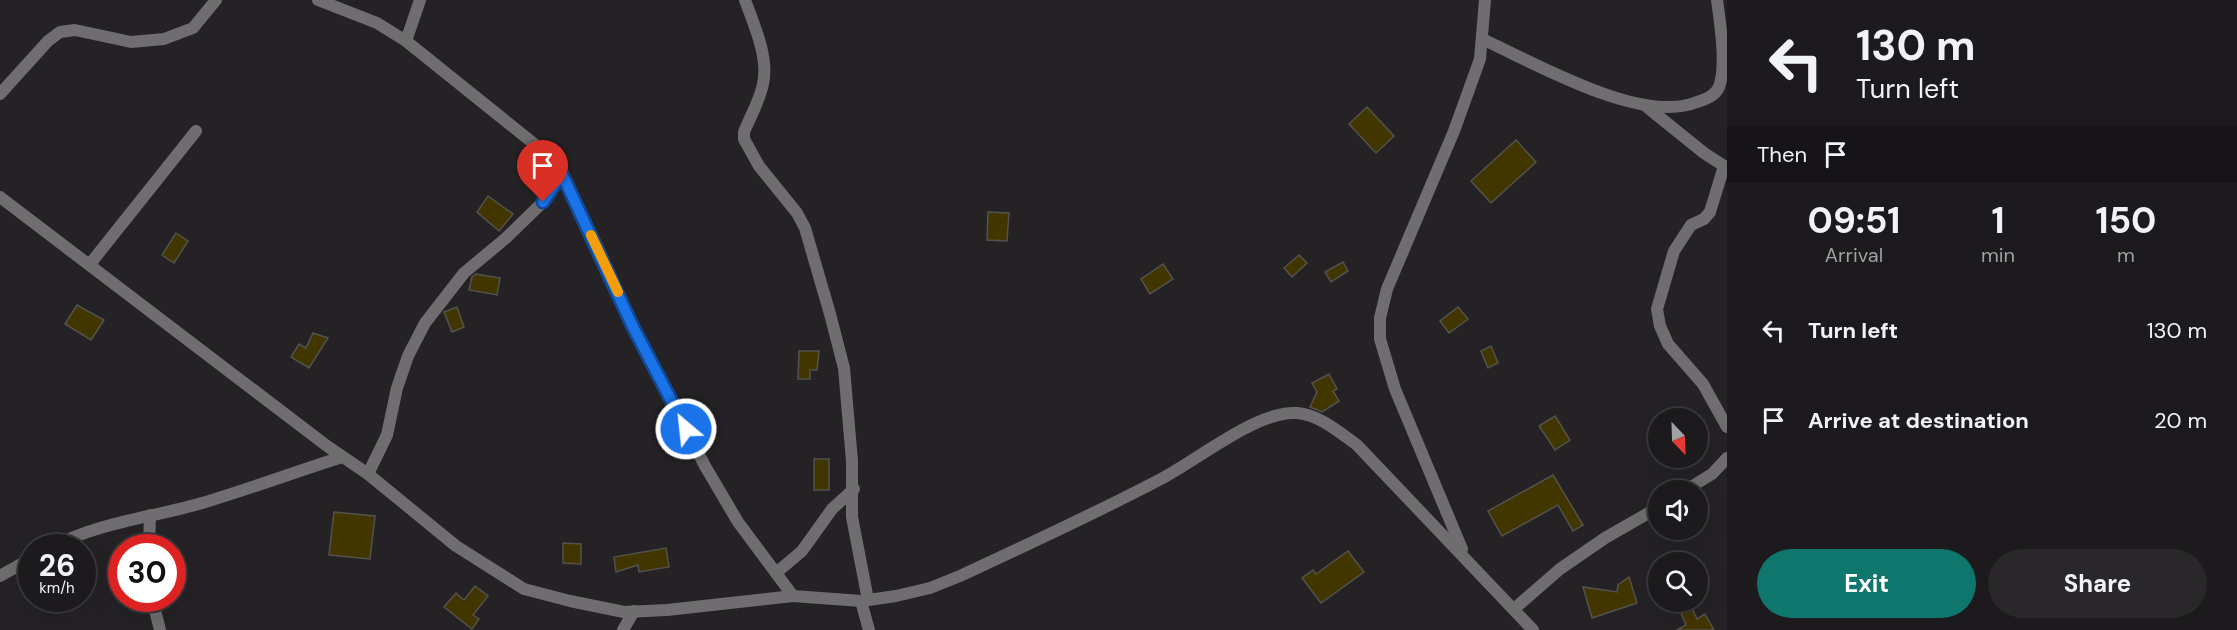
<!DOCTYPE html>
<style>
:root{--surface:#1c1a1c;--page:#292729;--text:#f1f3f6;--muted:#a0a1a3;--line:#3a383b;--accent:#0f766e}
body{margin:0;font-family:"DM Sans",sans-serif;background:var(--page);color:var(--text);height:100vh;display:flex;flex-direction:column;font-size:22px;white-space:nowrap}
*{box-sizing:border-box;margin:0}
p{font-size:20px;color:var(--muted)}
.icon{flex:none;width:33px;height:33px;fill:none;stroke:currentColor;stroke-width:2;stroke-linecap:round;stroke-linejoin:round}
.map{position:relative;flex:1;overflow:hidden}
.drawer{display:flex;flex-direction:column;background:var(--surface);width:510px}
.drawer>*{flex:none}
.guide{background:#1c1a1c;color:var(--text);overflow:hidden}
.needle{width:39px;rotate:157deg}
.buttons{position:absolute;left:1648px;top:408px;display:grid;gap:12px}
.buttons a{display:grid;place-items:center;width:60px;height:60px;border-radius:50%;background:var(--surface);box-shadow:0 6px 24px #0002,0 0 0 2px var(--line);font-size:30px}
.speed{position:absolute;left:18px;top:534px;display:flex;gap:12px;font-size:30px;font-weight:700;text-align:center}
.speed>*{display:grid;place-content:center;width:78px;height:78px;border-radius:50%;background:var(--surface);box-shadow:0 6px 24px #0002,0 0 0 2px var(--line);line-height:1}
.speed small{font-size:15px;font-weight:400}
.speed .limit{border:9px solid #d22;background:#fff;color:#111}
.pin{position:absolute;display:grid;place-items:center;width:51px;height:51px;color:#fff;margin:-62px -26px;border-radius:50% 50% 50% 0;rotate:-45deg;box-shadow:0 0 6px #0007}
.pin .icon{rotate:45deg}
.me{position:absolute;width:66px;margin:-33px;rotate:332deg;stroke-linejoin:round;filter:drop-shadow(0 0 4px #0008)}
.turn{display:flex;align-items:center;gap:21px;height:126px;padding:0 30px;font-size:27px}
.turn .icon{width:78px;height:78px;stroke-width:2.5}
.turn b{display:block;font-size:42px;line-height:51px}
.then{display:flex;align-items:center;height:57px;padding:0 30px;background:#0003;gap:12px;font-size:22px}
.eta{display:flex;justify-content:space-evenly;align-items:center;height:102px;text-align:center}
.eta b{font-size:36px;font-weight:700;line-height:42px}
.cta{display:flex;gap:12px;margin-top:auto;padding:12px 30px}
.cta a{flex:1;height:69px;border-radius:36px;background:var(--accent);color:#fff;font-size:24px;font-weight:700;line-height:69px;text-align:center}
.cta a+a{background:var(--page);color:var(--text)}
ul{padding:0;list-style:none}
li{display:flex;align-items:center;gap:18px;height:90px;padding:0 30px}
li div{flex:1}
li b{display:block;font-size:22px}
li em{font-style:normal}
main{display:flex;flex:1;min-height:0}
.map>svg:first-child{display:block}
.building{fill:#423600;stroke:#53524c;stroke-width:1.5}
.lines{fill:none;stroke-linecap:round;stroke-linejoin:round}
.minor{stroke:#6f6d6f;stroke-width:12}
.route-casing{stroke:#114b97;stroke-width:15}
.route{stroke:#1a73e8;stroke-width:10}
.slow{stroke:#f59e0b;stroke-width:10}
</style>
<main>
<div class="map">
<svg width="1727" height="630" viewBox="0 0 1727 630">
<rect width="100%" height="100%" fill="#252226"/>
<g class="building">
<path d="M1367,107L1394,136L1376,153L1349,124Z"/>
<path d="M1516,140L1536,162L1491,203L1471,181Z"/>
<path d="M488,196L513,214L499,231L477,212Z"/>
<path d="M988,212L1009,213L1007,241L987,240Z"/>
<path d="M176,233L188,241L174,263L162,255Z"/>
<path d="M1299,255L1307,263L1292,277L1284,268Z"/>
<path d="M1343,262L1348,271L1331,282L1325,272Z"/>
<path d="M1163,264L1173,279L1150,294L1141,279Z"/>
<path d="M476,274L500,278L497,295L469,290L472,277Z"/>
<path d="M77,305L104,320L91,340L65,324Z"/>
<path d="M457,307L464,327L452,332L444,312Z"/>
<path d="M1458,307L1468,319L1449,333L1440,321Z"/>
<path d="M313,333L328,338L309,368L291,357L299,344L306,348Z"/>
<path d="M1491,346L1498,363L1488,368L1481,351Z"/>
<path d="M799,351H819L817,370H810V379H798Z"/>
<path d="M1329,374L1337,389L1333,391L1339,401L1322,412L1310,407L1317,392L1312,383Z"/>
<path d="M1555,416L1570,440L1555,450L1539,426Z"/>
<rect x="814" y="459" width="15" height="31"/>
<path d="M1553,475L1583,525L1573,531L1558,505L1502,536L1488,511Z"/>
<path d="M334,512L375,516L370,559L329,555Z"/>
<path d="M563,543L581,544V564L563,563Z"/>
<path d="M666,548L669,567L639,572L638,565L616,572L614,557Z"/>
<path d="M1348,551L1364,572L1321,603L1302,578L1313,570L1316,574Z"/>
<path d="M1629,577L1637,603L1592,618L1583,587L1617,592L1618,585Z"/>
<path d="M475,586L488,596L473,615L479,619L472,629L444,607L456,593L464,600Z"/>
<path d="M1676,602H1689L1697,619L1705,614L1714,630H1677L1686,625Z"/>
</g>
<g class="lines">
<g class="minor">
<path d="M318,0L377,23L406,41L553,159L562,174L598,248L633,327L705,466L738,522L793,596"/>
<path d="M745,0C754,25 769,57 763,84C760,100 750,117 744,132V139L759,166L797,213L805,228L830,314L844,368L852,461V517L868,600"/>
<path d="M1482,39C1535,63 1641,125 1697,102C1706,99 1715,96 1719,87C1727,66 1720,22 1717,0"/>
<path d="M406,41L420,0"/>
<path d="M0,94L48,41L60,32L75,30L131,42L164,39L193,28L216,0"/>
<path d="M1647,107L1704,153L1727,168"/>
<path d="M1724,166L1710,212L1704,219L1691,225L1674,251L1657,309L1660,326L1668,344L1703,384L1727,427"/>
<path d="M0,197L327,446L368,474L456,546L524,589L570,601L624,612L667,610L793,596L861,601L896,596L930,588L960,576C1027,545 1094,514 1159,480C1195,462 1257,410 1297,413C1320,415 1339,432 1357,445L1533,630"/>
<path d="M90,264L196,131"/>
<path d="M368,474L387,435L397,388L408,356L425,323L464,273L506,238L543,202L562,174"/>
<path d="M1686,490L1712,474L1727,458"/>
<path d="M51,548C98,522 151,518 202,503C249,489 295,472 342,457"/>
<path d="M149,548L150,515"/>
<path d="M1462,549L1395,389L1380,339V318L1387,289L1454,131L1480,59L1485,0"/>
<path d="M776,573L802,551L832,509L854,489"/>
<path d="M0,576L32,558"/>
<path d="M152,598L160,630"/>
<path d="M861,601L869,630"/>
<path d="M1514,609L1560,569L1605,538L1659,507"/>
<path d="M623,630L634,611"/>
</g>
</g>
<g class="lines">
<defs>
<path id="route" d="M543,202L562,174L633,327L686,429"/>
</defs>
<use href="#route" class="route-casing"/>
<use href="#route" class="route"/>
<path class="slow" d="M591,235L618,292"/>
</g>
</svg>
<div class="buttons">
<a><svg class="needle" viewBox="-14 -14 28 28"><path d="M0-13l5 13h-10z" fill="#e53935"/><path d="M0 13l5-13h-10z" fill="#a0a1a3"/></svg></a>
<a><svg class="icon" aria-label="sound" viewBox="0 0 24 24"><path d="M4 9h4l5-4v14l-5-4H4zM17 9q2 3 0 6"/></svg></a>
<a><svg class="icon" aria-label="search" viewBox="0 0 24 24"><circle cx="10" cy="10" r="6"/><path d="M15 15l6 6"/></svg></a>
</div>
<div class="speed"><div>26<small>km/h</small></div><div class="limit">30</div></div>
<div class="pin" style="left:543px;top:202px;background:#d93025"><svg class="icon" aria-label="arrive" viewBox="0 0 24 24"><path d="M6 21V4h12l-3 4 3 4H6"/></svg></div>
<svg class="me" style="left:686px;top:429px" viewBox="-20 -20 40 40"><circle r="17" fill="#1a73e8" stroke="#fff" stroke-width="3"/><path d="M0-11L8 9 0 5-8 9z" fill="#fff"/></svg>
</div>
<section class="drawer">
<div class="guide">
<div class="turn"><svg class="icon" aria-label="left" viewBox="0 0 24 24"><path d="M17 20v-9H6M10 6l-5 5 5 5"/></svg><div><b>130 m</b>Turn left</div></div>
<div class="then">Then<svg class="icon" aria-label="arrive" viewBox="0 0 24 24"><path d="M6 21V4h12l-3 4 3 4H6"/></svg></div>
</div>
<div class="eta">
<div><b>09:51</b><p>Arrival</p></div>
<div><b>1</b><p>min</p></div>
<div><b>150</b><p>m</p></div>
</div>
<ul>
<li><svg class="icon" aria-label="left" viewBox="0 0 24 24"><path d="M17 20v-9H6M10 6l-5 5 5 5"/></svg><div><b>Turn left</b></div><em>130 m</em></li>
<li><svg class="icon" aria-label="arrive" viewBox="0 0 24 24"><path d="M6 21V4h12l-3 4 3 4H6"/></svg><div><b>Arrive at destination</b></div><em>20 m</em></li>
</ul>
<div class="cta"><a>Exit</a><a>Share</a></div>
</section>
</main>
